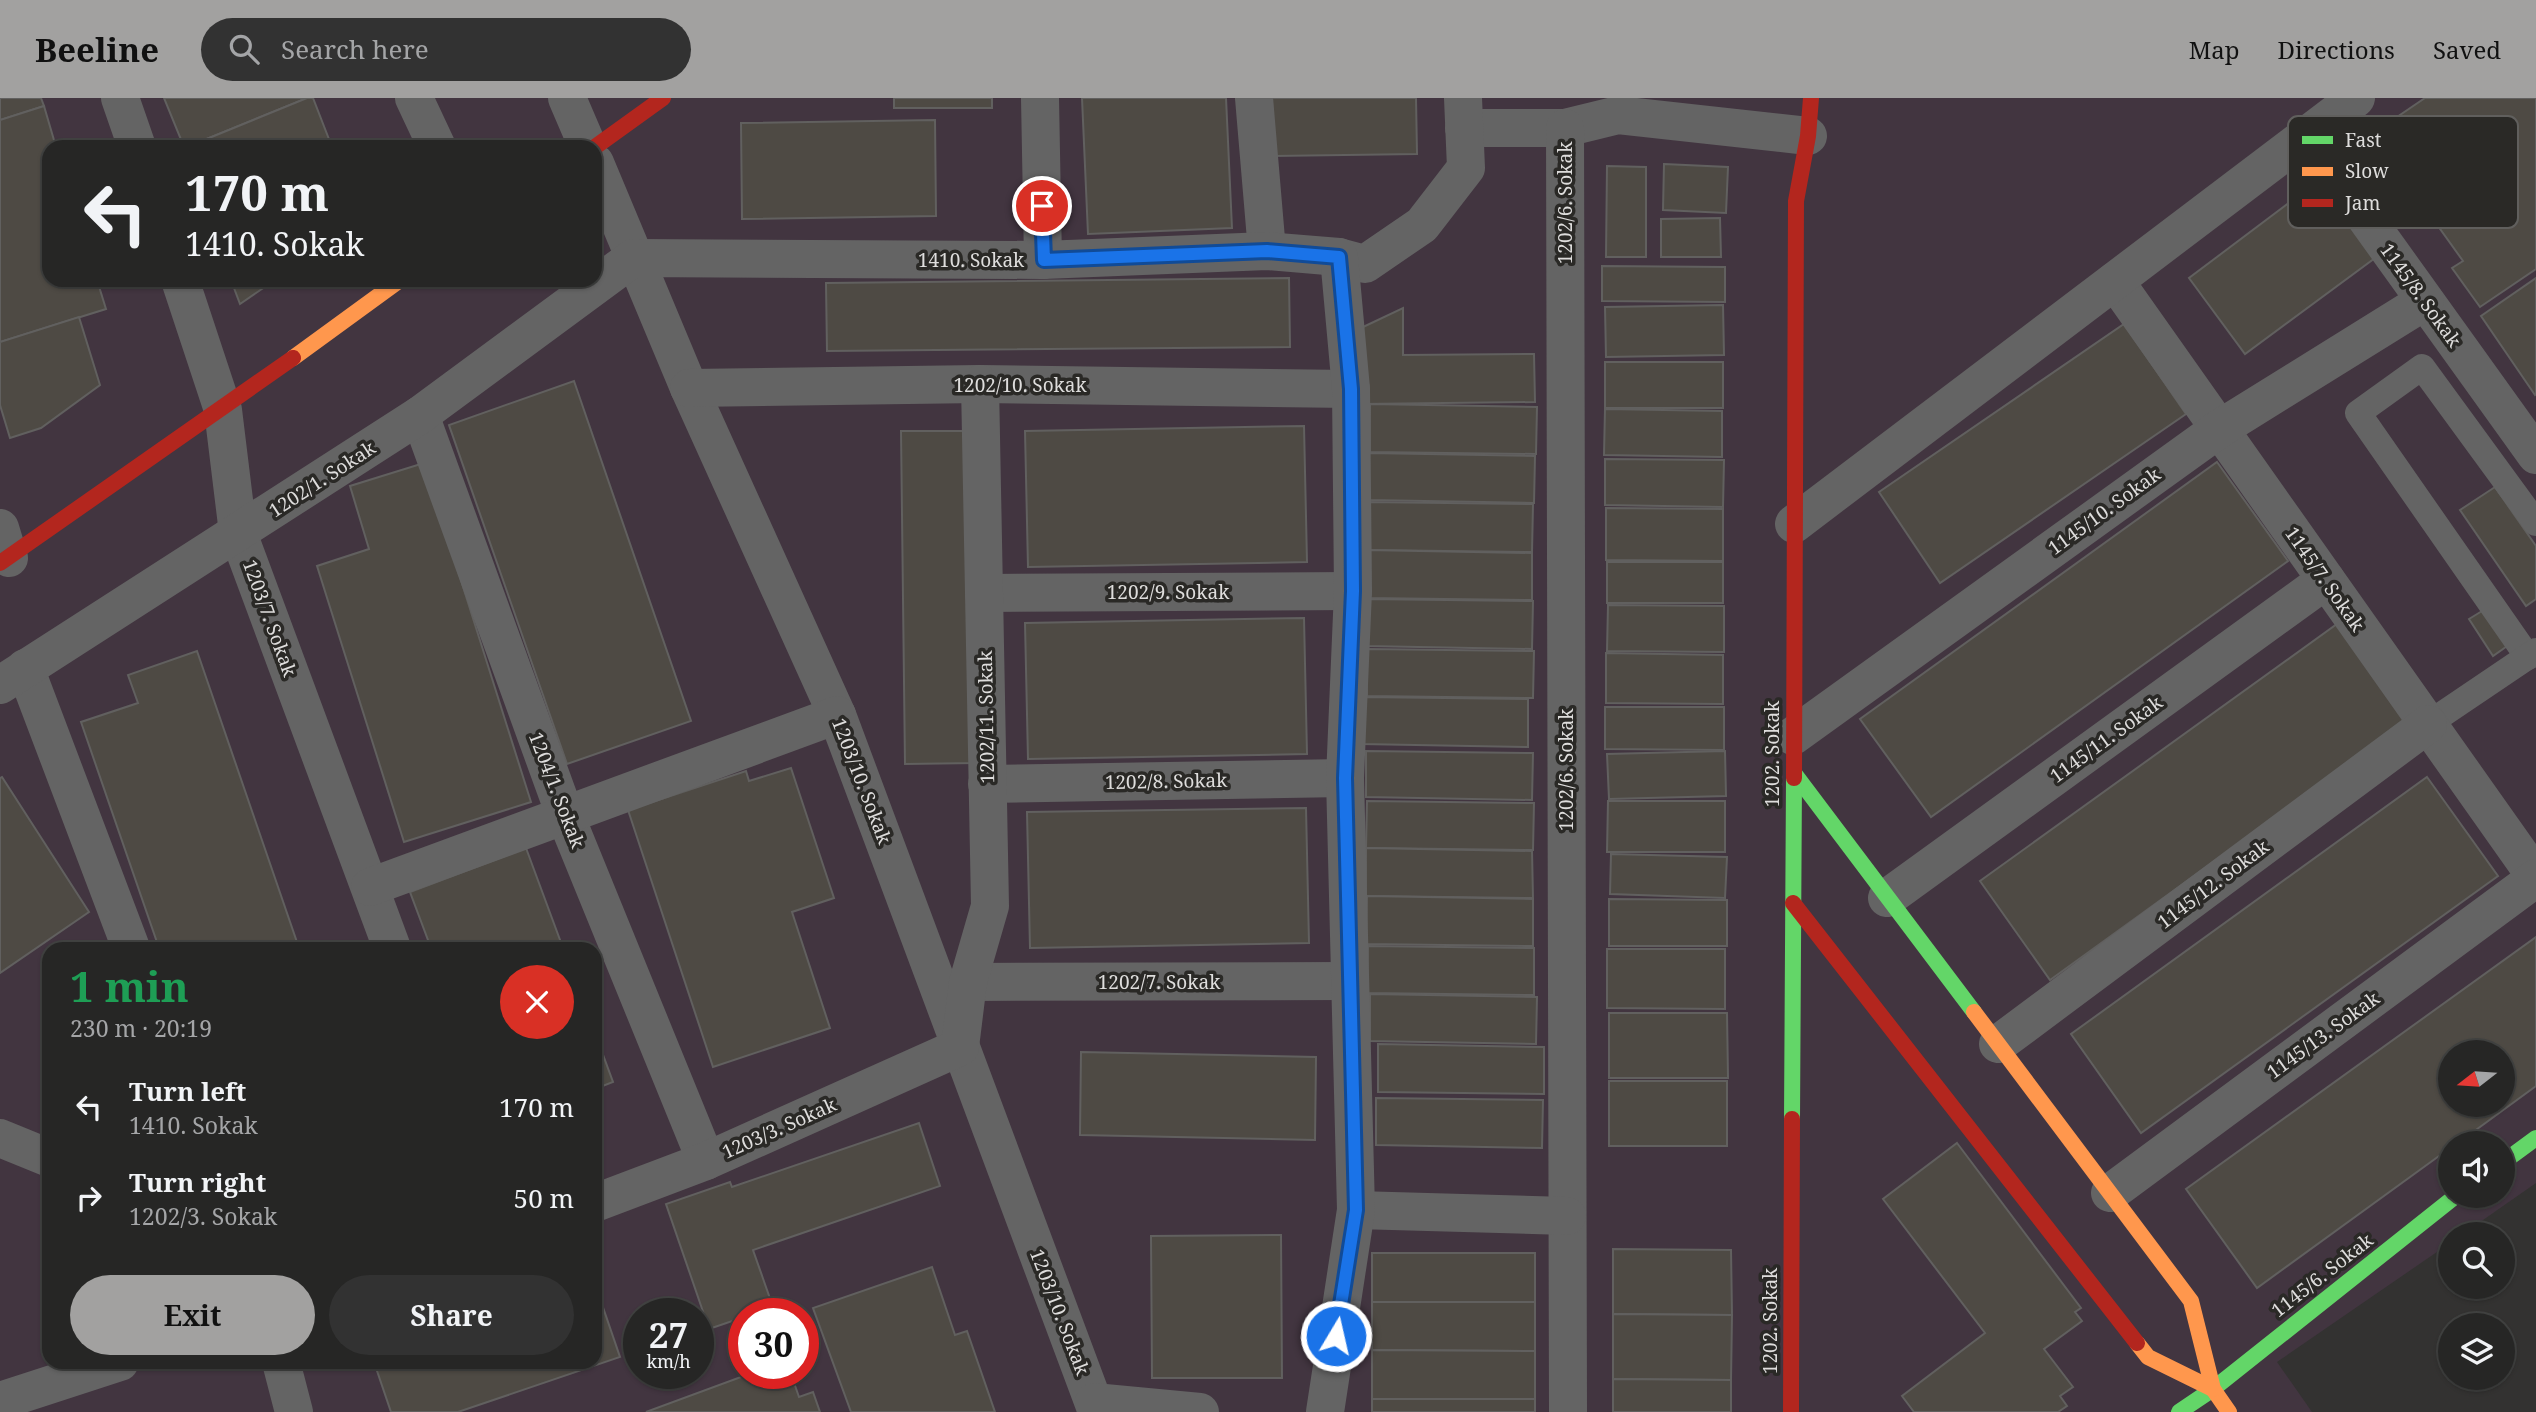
<!DOCTYPE html>
<meta charset="utf-8">
<style>
:root{--surface:#262625;--page:#323232;--text:#f1f3f6;--muted:#a4a5a7;--line:#424342;--accent:#a2a1a0}
body{margin:0;font-family:"Noto Serif",serif;background:var(--page);color:var(--text);height:100vh;display:flex;flex-direction:column;font-size:26px;white-space:nowrap}
*{box-sizing:border-box;margin:0}
p{font-size:23px;color:var(--muted)}
.icon{flex:none;width:38px;height:38px;fill:none;stroke:currentColor;stroke-width:2;stroke-linecap:round;stroke-linejoin:round}
.map{position:relative;flex:1;overflow:hidden}
.drawer{position:absolute;left:42px;top:844px;width:560px;height:427px;display:flex;flex-direction:column;background:var(--surface);border-radius:21px;box-shadow:0 2px 5px #0004,0 0 0 2px var(--line)}
.drawer>*{flex:none}
.banner{position:absolute;left:42px;top:42px;width:560px;height:147px;border-radius:21px;box-shadow:0 2px 5px #0004,0 0 0 2px var(--line);background:#262625;color:var(--text);overflow:hidden}
.needle{width:46px;rotate:253deg}
.tools{position:absolute;left:2438px;top:942px;display:grid;gap:14px}
.tools a{display:grid;place-items:center;width:77px;height:77px;border-radius:50%;background:var(--surface);box-shadow:0 2px 5px #0004,0 0 0 2px var(--line);font-size:35px}
.speed{position:absolute;left:623px;top:1200px;display:flex;gap:14px;font-size:35px;font-weight:700;text-align:center}
.speed>*{display:grid;place-content:center;width:91px;height:91px;border-radius:50%;background:var(--surface);box-shadow:0 2px 5px #0004,0 0 0 2px var(--line);line-height:1}
.speed small{font-size:18px;font-weight:400}
.speed .limit{border:10px solid #d22;background:#fff;color:#111}
.pin{position:absolute;display:grid;place-items:center;width:60px;height:60px;color:#fff;margin:-30px;border:4px solid #fff;border-radius:50%;box-shadow:0 2px 7px #0007}
.me{position:absolute;width:77px;margin:-38px;rotate:9deg;stroke-linejoin:round;filter:drop-shadow(0 0 5px #0008)}
.turn{display:flex;align-items:center;gap:24px;height:147px;padding:0 28px;font-size:32px}
.turn .icon{width:91px;height:91px;stroke-width:2.5}
.turn b{display:block;font-size:49px;line-height:60px}
.round{display:grid;place-items:center;flex:none;width:74px;height:74px;border-radius:37px;background:var(--page)}
.head{display:flex;align-items:center;justify-content:space-between;height:119px;padding:0 28px}
h1{font-size:42px;font-weight:700;line-height:52px;color:#1e9e55}
.primary-button{display:flex;gap:14px;margin-top:auto;padding:14px 28px}
.primary-button a{flex:1;height:80px;border-radius:42px;background:var(--accent);color:#111;font-size:28px;font-weight:700;line-height:80px;text-align:center}
.primary-button a+a{background:var(--page);color:var(--text)}
ul{padding:0;list-style:none}
li{display:flex;align-items:center;gap:21px;height:91px;padding:0 28px}
li div{flex:1}
li b{display:block;font-size:26px}
li em{font-style:normal}
header{display:flex;align-items:center;gap:42px;box-sizing:border-box;height:98px;padding:0 35px;background:var(--accent);color:#111}
header strong{font-size:33px}
nav{display:flex;gap:38px;margin-inline-start:auto;font-size:24px}
.search{width:490px;height:63px;background:var(--page);display:flex;align-items:center;gap:18px;box-sizing:border-box;padding:0 24px;border-radius:38px;color:var(--muted);font-size:26px}
.map>svg:first-child{display:block}
.commercial{fill:#423540;fill-rule:evenodd}
.building{fill:#4e4a44;stroke:#61605f;stroke-width:2;fill-rule:evenodd}
.lines{fill:none;stroke-linecap:round;stroke-linejoin:round}
.lane{stroke:#646464;stroke-width:26}
.street{stroke:#646464;stroke-width:38}
.fast{stroke:#63d668;stroke-width:16}
.slow{stroke:#ff974d;stroke-width:16}
.jam{stroke:#b3261e;stroke-width:16}
.route-casing{stroke:#114b97;stroke-width:18}
.route{stroke:#1a73e8;stroke-width:12}
.labels{text-anchor:middle;stroke-width:7;stroke-linejoin:round;paint-order:stroke}
.street-label{font-size:19px;fill:#dedddc;stroke:#2a2926}
.key{fill:#2a2926;stroke:#605f5d;stroke-width:2}
.key-label{font-size:19px;fill:#dedddc}
</style>
<header>
<strong>Beeline</strong>
<div class="search"><svg class="icon" aria-label="search" viewBox="0 0 24 24"><circle cx="10" cy="10" r="6"/><path d="M15 15l6 6"/></svg>Search here</div>
<nav><a>Map</a><a>Directions</a><a>Saved</a></nav>
</header>
<div class="map">
<svg width="2536" height="1314" viewBox="0 0 2536 1314">
<rect width="100%" height="100%" fill="#333231"/>
<path class="commercial" d="M0,0H2536V1085L2463,1136H2450V1145L2277,1264L2312,1314H0ZM49,49H595V182H49ZM49,850H595V1264H49ZM2450,954H2502V1006H2450ZM2450,1045H2502V1097H2450ZM639,1216H698V1276H639ZM744,1216H803V1276H744Z"/>
<g class="building">
<path d="M0,0H41L44,8L0,22Z"/>
<path d="M164,0H307L187,49H184Z"/>
<path d="M307,0H313L332,49H187Z"/>
<rect x="894" y="0" width="98" height="10"/>
<path d="M1082,0H1226L1232,130L1088,136Z"/>
<path d="M1272,0H1416L1417,56L1273,58Z"/>
<path d="M2425,0H2536V171L2480,209L2452,170L2463,163L2438,128L2456,117L2436,86L2418,98L2375,34Z"/>
<path d="M44,8L56,49H49V182H97L106,211L0,244V22Z"/>
<path d="M935,22L936,118L742,121L741,25Z"/>
<path d="M1664,66L1728,69L1726,115L1663,112Z"/>
<path d="M1607,68L1646,69V159H1606Z"/>
<path d="M2318,83L2375,160L2245,256L2189,180Z"/>
<path d="M1720,120L1721,159H1661V121Z"/>
<path d="M1602,168L1725,169V204L1602,203Z"/>
<path d="M1289,180L1290,249L827,253L826,185Z"/>
<path d="M2536,180V296L2535,297L2481,218Z"/>
<path d="M231,182H275L240,206Z"/>
<path d="M1723,207L1724,257L1606,259L1605,209Z"/>
<path d="M1403,210V257L1534,256L1535,304L1362,306L1361,230Z"/>
<path d="M79,219L100,287L41,330L10,340L0,307V244Z"/>
<path d="M2124,226L2186,316L1940,485L1879,394Z"/>
<rect x="1605" y="264" width="118" height="46"/>
<path d="M574,283L691,623L567,666L449,327Z"/>
<path d="M1370,306L1537,309L1536,356L1370,354Z"/>
<path d="M1605,311L1722,313V359L1604,357Z"/>
<path d="M1304,328L1307,464L1028,469L1025,333Z"/>
<path d="M901,333H972L976,665L905,666Z"/>
<path d="M1369,355L1535,358L1534,405L1368,402Z"/>
<path d="M1605,361L1724,362L1723,409L1605,407Z"/>
<path d="M2217,364L2288,463L1931,719L1860,621Z"/>
<path d="M424,365L531,704L404,744L317,468L369,451L350,388Z"/>
<path d="M2495,389L2536,448V501L2526,508L2460,412Z"/>
<path d="M1366,404L1533,406L1532,454L1366,452Z"/>
<path d="M1606,410L1723,411V463L1606,462Z"/>
<path d="M1366,452L1532,455V502L1365,500Z"/>
<rect x="1607" y="464" width="116" height="41"/>
<path d="M1366,501L1533,503L1532,551L1366,548Z"/>
<path d="M1608,507L1724,508V554L1607,553Z"/>
<path d="M2487,510L2510,546L2493,558L2469,521Z"/>
<path d="M1304,520L1307,656L1028,661L1025,525Z"/>
<path d="M2337,526L2407,624L2050,882L1980,783Z"/>
<path d="M1367,551L1534,553L1533,600L1367,598Z"/>
<path d="M197,553L299,850H159L81,624L138,605L128,577Z"/>
<path d="M1606,555L1723,557V606L1606,605Z"/>
<path d="M1362,599L1528,601V649L1361,646Z"/>
<path d="M1605,609H1724V652L1605,651Z"/>
<path d="M1366,653L1533,655L1532,702L1366,699Z"/>
<path d="M1725,653L1726,698L1609,701L1607,656Z"/>
<path d="M791,670L834,800L792,814L830,930L713,969L628,712L746,673L749,683Z"/>
<path d="M2,679L89,814L0,875V680Z"/>
<path d="M2427,679L2498,778L2141,1035L2071,936Z"/>
<path d="M1367,703L1534,705L1533,752L1366,750Z"/>
<path d="M1608,703H1725V754H1607Z"/>
<path d="M1306,710L1309,845L1030,850L1027,714Z"/>
<path d="M526,750L563,850H431L410,794Z"/>
<path d="M1366,750L1532,753L1533,800L1366,798Z"/>
<path d="M1611,756L1727,759L1725,800L1610,796Z"/>
<path d="M1367,798L1533,801V848L1366,846Z"/>
<path d="M1609,801L1727,802V848H1609Z"/>
<path d="M2536,839V988L2458,1045H2450V1050L2257,1190L2186,1091ZM2450,954H2502V1006H2450Z"/>
<path d="M1368,848L1534,850V897L1367,895Z"/>
<path d="M1607,851H1725V911L1607,910Z"/>
<path d="M1370,896L1537,899L1536,946L1370,943Z"/>
<path d="M1609,915H1727L1728,980H1609Z"/>
<path d="M595,935L613,984L595,991Z"/>
<path d="M1378,946L1544,949V996L1378,994Z"/>
<path d="M1081,954L1316,959L1315,1042L1080,1037Z"/>
<rect x="1609" y="983" width="118" height="65"/>
<path d="M1376,1000L1543,1002L1542,1050L1376,1047Z"/>
<path d="M919,1025L940,1088L753,1152L773,1209L744,1216V1219L709,1231L666,1106L730,1084L732,1089Z"/>
<path d="M1957,1045L2081,1210L2075,1214L2082,1223L2044,1251L2073,1289L2060,1298L2067,1308L2058,1314H1914L1902,1298L1985,1235L1883,1101Z"/>
<path d="M1281,1137L1282,1280H1152L1151,1138Z"/>
<path d="M1613,1151L1731,1152L1732,1217L1613,1216Z"/>
<rect x="1372" y="1155" width="163" height="49"/>
<path d="M932,1169L955,1237L967,1233L995,1314H851L813,1210Z"/>
<path d="M595,1186L620,1259L458,1314H391L374,1264H595Z"/>
<path d="M1372,1204H1535V1253L1372,1252Z"/>
<path d="M1613,1216L1732,1217L1731,1282L1613,1281Z"/>
<path d="M1372,1252L1535,1253V1301H1372Z"/>
<path d="M749,1276H791L799,1299L813,1294L820,1314H646Z"/>
<path d="M1613,1281L1731,1282V1314H1613Z"/>
<rect x="1372" y="1301" width="163" height="13"/>
</g>
<g class="lines">
<g class="lane">
<path d="M2528,559L2358,315L2422,269L2536,425"/>
<path d="M2428,626L2536,553"/>
</g>
<g class="street">
<path d="M120,0L137,49"/>
<path d="M414,0L437,49"/>
<path d="M567,0L588,49"/>
<path d="M1040,0L1043,162"/>
<path d="M1254,0L1267,153"/>
<path d="M1464,30H1565L1618,17L1808,38"/>
<path d="M1565,30L1568,1314"/>
<path d="M2307,38L2536,357"/>
<path d="M595,65L689,290L837,617L1097,1314"/>
<path d="M180,182L223,312L238,435L392,850"/>
<path d="M2115,183L2536,779"/>
<path d="M689,290L980,286L1351,291"/>
<path d="M420,317L565,717L706,1063"/>
<path d="M1794,426L2356,0"/>
<path d="M0,430L9,460"/>
<path d="M984,495L1353,493"/>
<path d="M25,570L131,850"/>
<path d="M0,587L420,317L633,160L1043,162L1267,153L1339,159L1365,166L1422,127L1466,70L1463,0"/>
<path d="M1793,638L2219,331L2425,203"/>
<path d="M987,686L1345,680"/>
<path d="M370,789L837,617"/>
<path d="M1887,800L2326,482"/>
<path d="M968,884L1350,883"/>
<path d="M1998,946L2428,626"/>
<path d="M0,1040L49,1060"/>
<path d="M2110,1095L2536,780"/>
<path d="M595,1105L706,1063L960,949L968,884L990,808L980,286"/>
<path d="M1356,1112L1567,1118"/>
<path d="M281,1264L294,1314"/>
<path d="M0,1303L120,1264"/>
<path d="M1094,1304L1200,1314"/>
<path d="M1325,1314L1356,1112L1345,680L1353,493L1351,291L1339,159"/>
</g>
<g class="fast">
<path d="M1794,675L1974,914"/>
<path d="M1792,1021L1794,680"/>
<path d="M2502,1065L2536,1040"/>
<path d="M2179,1314L2213,1291L2457,1097"/>
</g>
<g class="slow">
<path d="M293,260L400,182"/>
<path d="M1974,914L2191,1203L2213,1291L2229,1314"/>
<path d="M2137,1245L2148,1259L2213,1291"/>
</g>
<g class="jam">
<path d="M595,49L663,0"/>
<path d="M0,465L293,260"/>
<path d="M1794,680L1796,103L1808,38L1811,0"/>
<path d="M1793,805L2137,1245"/>
<path d="M1791,1314L1792,1021"/>
</g>
</g>
<g class="lines">
<defs>
<path id="route" d="M1042,108L1044,162L1267,153L1339,159L1351,291L1353,493L1345,680L1356,1112L1336,1238"/>
</defs>
<use href="#route" class="route-casing"/>
<use href="#route" class="route"/>
</g>
<g class="labels">
<g class="street-label">
<text transform="translate(1565 105) rotate(-90)" y="7">1202/6. Sokak</text>
<text x="971" y="169">1410. Sokak</text>
<text transform="translate(2421 197) rotate(54)" y="7">1145/8. Sokak</text>
<text x="1020" y="294">1202/10. Sokak</text>
<text transform="translate(322 381) rotate(-33)" y="7">1202/1. Sokak</text>
<text transform="translate(2104 413) rotate(-36)" y="7">1145/10. Sokak</text>
<text transform="translate(2325 481) rotate(55)" y="7">1145/7. Sokak</text>
<text x="1168" y="501">1202/9. Sokak</text>
<text transform="translate(270 520) rotate(70)" y="7">1203/7. Sokak</text>
<text transform="translate(986 619) rotate(-91)" y="7">1202/11. Sokak</text>
<text transform="translate(2106 641) rotate(-36)" y="7">1145/11. Sokak</text>
<text transform="translate(1772 656) rotate(-90)" y="7">1202. Sokak</text>
<text transform="translate(1566 672) rotate(-90)" y="7">1202/6. Sokak</text>
<text transform="translate(862 683) rotate(69)" y="7">1203/10. Sokak</text>
<text transform="translate(1166 683) rotate(-1)" y="7">1202/8. Sokak</text>
<text transform="translate(557 692) rotate(69)" y="7">1204/1. Sokak</text>
<text transform="translate(2213 786) rotate(-37)" y="7">1145/12. Sokak</text>
<text x="1159" y="891">1202/7. Sokak</text>
<text transform="translate(2323 937) rotate(-36)" y="7">1145/13. Sokak</text>
<text transform="translate(779 1030) rotate(-24)" y="7">1203/3. Sokak</text>
<text transform="translate(2322 1177) rotate(-38)" y="7">1145/6. Sokak</text>
<text transform="translate(1060 1214) rotate(69)" y="7">1203/10. Sokak</text>
<text transform="translate(1770 1223) rotate(-90)" y="7">1202. Sokak</text>
</g>
</g>
<rect x="2288" y="18" width="230" height="112" rx="10" class="key"/>
<rect x="2302" y="38" width="31" height="8" fill="#63d668"/>
<rect x="2302" y="69" width="31" height="9" fill="#ff974d"/>
<rect x="2302" y="101" width="31" height="8" fill="#b3261e"/>
<g class="key-label">
<text x="2345" y="49">Fast</text>
<text x="2345" y="80">Slow</text>
<text x="2345" y="112">Jam</text>
</g>
</svg>
<div class="tools">
<a><svg class="needle" viewBox="-14 -14 28 28"><path d="M0-13l5 13h-10z" fill="#e53935"/><path d="M0 13l5-13h-10z" fill="#a4a5a7"/></svg></a>
<a><svg class="icon" aria-label="sound" viewBox="0 0 24 24"><path d="M4 9h4l5-4v14l-5-4H4zM17 9q2 3 0 6"/></svg></a>
<a><svg class="icon" aria-label="search" viewBox="0 0 24 24"><circle cx="10" cy="10" r="6"/><path d="M15 15l6 6"/></svg></a>
<a><svg class="icon" aria-label="layers" viewBox="0 0 24 24"><path d="M12 4l9 5-9 5-9-5zM3 14l9 5 9-5"/></svg></a>
</div>
<div class="speed"><div>27<small>km/h</small></div><div class="limit">30</div></div>
<div class="pin" style="left:1042px;top:108px;background:#d93025"><svg class="icon" aria-label="arrive" viewBox="0 0 24 24"><path d="M6 21V4h12l-3 4 3 4H6"/></svg></div>
<svg class="me" style="left:1336px;top:1238px" viewBox="-20 -20 40 40"><circle r="17" fill="#1a73e8" stroke="#fff" stroke-width="3"/><path d="M0-11L8 9 0 5-8 9z" fill="#fff"/></svg>
<div class="banner">
<div class="turn"><svg class="icon" aria-label="left" viewBox="0 0 24 24"><path d="M17 20v-9H6M10 6l-5 5 5 5"/></svg><div><b>170 m</b>1410. Sokak</div></div>
</div>
<section class="drawer">
<div class="head"><div><h1>1 min</h1><p>230 m · 20:19</p></div><a class="round" style="background:#d93025;color:#fff"><svg class="icon" aria-label="close" viewBox="0 0 24 24"><path d="M6 6l12 12M18 6L6 18"/></svg></a></div>
<ul>
<li><svg class="icon" aria-label="left" viewBox="0 0 24 24"><path d="M17 20v-9H6M10 6l-5 5 5 5"/></svg><div><b>Turn left</b><p>1410. Sokak</p></div><em>170 m</em></li>
<li><svg class="icon" aria-label="right" viewBox="0 0 24 24"><path d="M7 20v-9h11M14 6l5 5-5 5"/></svg><div><b>Turn right</b><p>1202/3. Sokak</p></div><em>50 m</em></li>
</ul>
<div class="primary-button"><a>Exit</a><a>Share</a></div>
</section>
</div>
